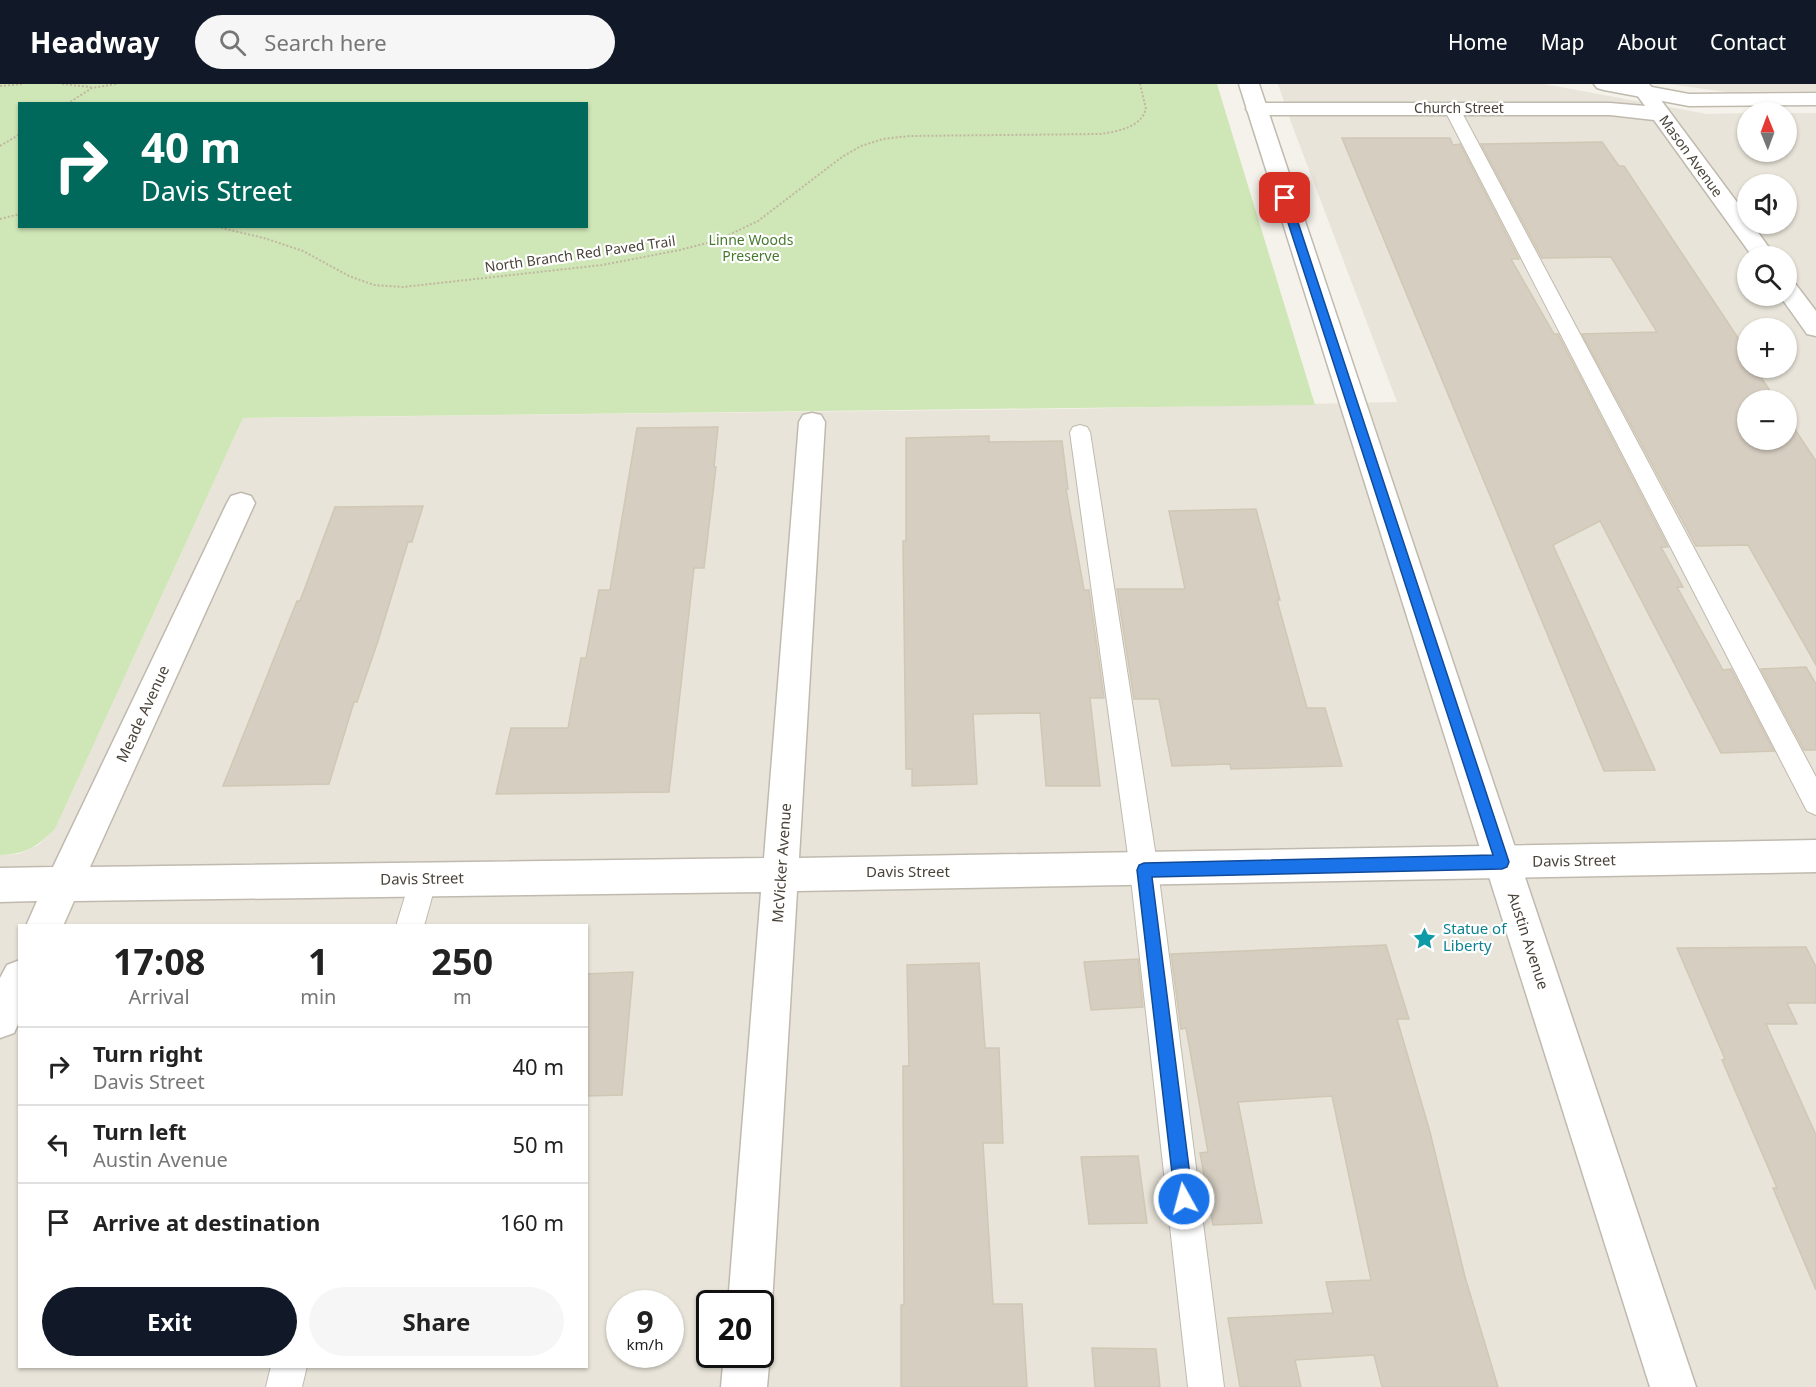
<!DOCTYPE html>
<meta charset="utf-8">
<style>
:root{--surface:#fff;--page:#f6f6f6;--text:#222;--muted:#767676;--line:#e0e0e0;--accent:#111827}
body{margin:0;font-family:"Noto Sans",sans-serif;background:var(--page);color:var(--text);height:100vh;display:flex;flex-direction:column;font-size:22px;white-space:nowrap}
*{box-sizing:border-box;margin:0}
p{font-size:20px;color:var(--muted)}
.icon{flex:none;width:33px;height:33px;fill:none;stroke:currentColor;stroke-width:2;stroke-linecap:round;stroke-linejoin:round}
.map{position:relative;flex:1;overflow:hidden}
.drawer{position:absolute;left:18px;top:840px;width:570px;height:444px;display:flex;flex-direction:column;background:var(--surface);border-radius:0px;box-shadow:0 2px 4px #0004}
.drawer>*{flex:none}
.guide{position:absolute;left:18px;top:18px;width:570px;height:126px;border-radius:0px;box-shadow:0 2px 4px #0004;background:#00695c;color:#fff;overflow:hidden}
.needle{width:39px;rotate:359deg}
.fabs{position:absolute;left:1737px;top:18px;display:grid;gap:12px}
.fabs a{display:grid;place-items:center;width:60px;height:60px;border-radius:50%;background:var(--surface);box-shadow:0 2px 4px #0004;font-size:30px}
.speed{position:absolute;left:606px;top:1206px;display:flex;gap:12px;font-size:30px;font-weight:700;text-align:center}
.speed>*{display:grid;place-content:center;width:78px;height:78px;border-radius:50%;background:var(--surface);box-shadow:0 2px 4px #0004;line-height:1}
.speed small{font-size:15px;font-weight:400}
.speed .limit{border:3px solid #111;border-radius:9px;background:#fff;color:#111}
.pin{position:absolute;display:grid;place-items:center;width:51px;height:51px;color:#fff;margin:-26px;border-radius:12px;box-shadow:0 3px 9px #0006}
.me{position:absolute;width:66px;margin:-33px;rotate:353deg;stroke-linejoin:round;filter:drop-shadow(0 0 4px #0008)}
.turn{display:flex;align-items:center;gap:21px;height:126px;padding:0 24px;font-size:27px}
.turn .icon{width:78px;height:78px;stroke-width:2.5}
.turn b{display:block;font-size:42px;line-height:51px}
.eta{display:flex;justify-content:space-evenly;align-items:center;height:102px;text-align:center}
.eta b{font-size:36px;font-weight:700;line-height:42px}
.button{display:flex;gap:12px;margin-top:auto;padding:12px 24px}
.button a{flex:1;height:69px;border-radius:36px;background:var(--accent);color:#fff;font-size:24px;font-weight:700;line-height:69px;text-align:center}
.button a+a{background:var(--page);color:var(--text)}
ul{padding:0;list-style:none}
li{display:flex;align-items:center;gap:18px;height:78px;padding:0 24px;border-top:2px solid var(--line)}
li div{flex:1}
li b{display:block;font-size:22px}
li em{font-style:normal}
header{display:flex;align-items:center;gap:36px;box-sizing:border-box;height:84px;padding:0 30px;background:var(--accent);color:#fff}
header strong{font-size:28px}
nav{display:flex;gap:33px;margin-inline-start:auto;font-size:21px}
.search{width:420px;height:54px;background:var(--page);display:flex;align-items:center;gap:15px;box-sizing:border-box;padding:0 21px;border-radius:33px;color:var(--muted);font-size:22px}
.map>svg:first-child{display:block}
.residential{fill:#e8e4d9;fill-rule:evenodd}
.green{fill:#cfe6b6;fill-rule:evenodd}
.building{fill:#d6cec1;stroke:#d0c7b4;stroke-width:1.5}
.lines{fill:none;stroke-linecap:round;stroke-linejoin:round}
.service-casing{stroke:#c0baae;stroke-width:2}
.minor-casing{stroke:#c0baae;stroke-width:3}
.tertiary-casing{stroke:#c0baae;stroke-width:3}
.path{stroke:#c1b7a0;stroke-width:2;stroke-dasharray:2 2;stroke-linecap:butt}
.service{fill:#fff;fill-rule:evenodd}
.minor{fill:#fff;fill-rule:evenodd}
.tertiary{fill:#fff;fill-rule:evenodd}
.route{fill:#1a73e8;stroke:#114b97;stroke-width:1.5}
.labels{text-anchor:middle;stroke-width:4.5;stroke-linejoin:round;paint-order:stroke}
.far-street-label{font-size:14px;fill:#494339;stroke:#fff}
.far-park-label{font-size:14px;fill:#47792e;stroke:#fff}
.street-label{font-size:15px;fill:#494339;stroke:#fff}
.culture-label{font-size:15px;fill:#0d838f;stroke:#fff;text-anchor:start}
</style>
<header>
<strong>Headway</strong>
<div class="search"><svg class="icon" aria-label="search" viewBox="0 0 24 24"><circle cx="10" cy="10" r="6"/><path d="M15 15l6 6"/></svg>Search here</div>
<nav><a>Home</a><a>Map</a><a>About</a><a>Contact</a></nav>
</header>
<div class="map">
<svg width="1816" height="1303" viewBox="0 0 1816 1303">
<rect width="100%" height="100%" fill="#f5f2eb"/>
<g class="residential">
<path d="M1278,0H1544L1707,30L1747,29L1748,68H1786L1787,29H1816V1303H0V771L19,770L38,761L55,745L243,334L1065,325L1397,318L1292,41ZM1748,100H1786V140H1748ZM1748,172H1786V212H1748ZM1748,244H1786V284H1748ZM1748,316H1786V356H1748ZM20,842H586V1282H20ZM620,1220H670V1270H620ZM710,1220H760V1270H710Z"/>
<path d="M1668,0H1816V7L1726,8Z"/>
</g>
<path class="green" d="M0,0H1217L1315,321L243,334L55,745C36,763 27,770 0,771ZM20,20H586V142H20Z"/>
<g class="building">
<path d="M1342,54H1450L1453,61L1460,60L1519,175H1511L1554,250H1558L1668,463H1661L1683,503H1677L1723,586L1731,585L1774,667L1721,669L1600,437L1553,461L1655,686L1604,687Z"/>
<path d="M1602,58L1619,82H1624L1748,269V284H1755L1776,316H1748V356H1786V332L1816,377V581L1748,461L1696,462L1582,250L1657,248L1611,173L1542,174L1481,60Z"/>
<path d="M718,343L714,383H716L704,484H694L669,708L496,710L511,644H568L581,574H586L599,506H610L637,344Z"/>
<path d="M989,352V358L1062,357L1068,405H1066L1084,506H1089L1104,614H1090L1100,702H1046L1040,629L973,630L977,700L912,702V685H906L903,457H906V354Z"/>
<path d="M423,422L412,458H408L378,557L357,618H354L329,700L223,702L297,517H300L335,423Z"/>
<path d="M1256,425L1280,516H1277L1307,624H1325L1342,682L1231,685L1230,680L1172,682L1159,615H1134L1117,505H1185L1169,427Z"/>
<path d="M1806,583L1816,600V666H1804L1761,585Z"/>
<path d="M1386,861L1409,935H1397L1430,1048L1465,1193L1498,1303H1382L1374,1271L1295,1276L1301,1303H1240L1228,1234L1333,1229L1326,1198L1371,1196L1332,1012L1238,1018L1262,1139L1213,1141L1200,1069L1208,1068L1186,944L1181,945L1171,870Z"/>
<path d="M1806,863L1816,883V919H1787L1797,940H1766L1816,1051V1206L1773,1104H1777L1722,976L1725,975L1677,864Z"/>
<path d="M1138,875L1143,923L1091,926L1084,878Z"/>
<path d="M979,879L985,964H999L1003,1059H983L993,1220H1022L1027,1303H901V1221H904L903,982H909L907,881Z"/>
<path d="M633,888L622,1011L586,1012V890Z"/>
<path d="M1138,1072L1147,1139L1089,1140L1081,1073Z"/>
<path d="M1092,1264L1156,1265L1160,1303H1095Z"/>
</g>
<g class="lines">
<defs>
<g id="service">
<path d="M1451,18L1459,23L1816,693V731L1807,727L1443,23Z"/>
<path d="M1080,341L1087,343L1090,348L1158,786L1224,1303H1188L1130,786L1070,348L1073,343Z"/>
<path d="M423,782L433,786L437,795L424,842H396L413,786Z"/>
<path d="M271,1282H307L302,1303H266Z"/>
</g>
<g id="minor">
<path d="M1629,0H1649L1748,133V140H1752L1775,172H1752L1654,36L1610,31H1256L1249,29L1246,25L1249,21L1256,19H1610L1645,22Z"/>
<path d="M1786,196L1794,198L1816,227V252L1807,250L1780,212H1786Z"/>
<path d="M812,329L821,331L825,338L799,774L1816,756V788L797,807L772,1220L766,1236L760,1238V1220H728L761,808L74,817L63,842H26L37,817L0,818V784L53,783L227,419L231,412L241,409L251,412L255,419L90,783L764,774L799,338L803,331Z"/>
<path d="M20,876V936L14,949L0,954V894L7,881Z"/>
<path d="M760,1253L770,1270L767,1303H721L724,1270H760Z"/>
</g>
<g id="tertiary">
<path d="M1239,0H1259L1696,1303H1650Z"/>
<path d="M1594,0H1636L1689,10L1816,9V21L1689,22L1604,6L1597,4Z"/>
</g>
</defs>
<use href="#service" class="service-casing"/>
<use href="#minor" class="minor-casing"/>
<use href="#tertiary" class="tertiary-casing"/>
<g class="path">
<path d="M62,0L91,3"/>
<path d="M0,2L23,0"/>
<path d="M67,20L92,4L116,0"/>
<path d="M0,62L20,50"/>
<path d="M0,135L20,130"/>
<path d="M213,142L264,154L303,167L349,192L374,201L403,203L602,181L680,166L718,156L758,137L842,73L861,62L883,55L909,52L1101,50C1118,47 1140,44 1146,25L1140,0"/>
</g>
<use href="#service" class="service"/>
<use href="#minor" class="minor"/>
<use href="#tertiary" class="tertiary"/>
</g>
<path class="route" d="M1285,111L1290,114L1509,778L1507,783L1502,785L1152,793L1193,1115L1190,1121L1184,1124L1178,1121L1175,1115L1137,786L1139,781L1144,779L1493,771L1280,114Z"/>
<defs>
<symbol id="sight-bare" viewBox="-9 -9 18 18"><path d="M0-6L1.8-2.2L6-1.7L2.9 1.2L3.7 5.4L0 3.3L-3.7 5.4L-2.9 1.2L-6-1.7L-1.8-2.2Z" fill="#0f9aa8" stroke="#fff" stroke-width="2.5" paint-order="stroke"/></symbol>
</defs>
<g fill-rule="evenodd">
<use href="#sight-bare" x="1408" y="838" width="33" height="33"/>
</g>
<g class="labels">
<g class="far-street-label">
<text x="1459" y="29">Church Street</text>
<text transform="translate(1691 72) rotate(54)" y="5">Mason Avenue</text>
<text transform="translate(580 170) rotate(-8)" y="5">North Branch Red Paved Trail</text>
</g>
<g class="far-park-label">
<text x="751" y="161">Linne Woods<tspan x="751" dy="16">Preserve</tspan></text>
</g>
<g class="street-label">
<text transform="translate(143 630) rotate(-65)" y="5">Meade Avenue</text>
<text transform="translate(1574 777) rotate(-1)" y="5">Davis Street</text>
<text transform="translate(782 779) rotate(-86)" y="5">McVicker Avenue</text>
<text x="908" y="793">Davis Street</text>
<text transform="translate(422 795) rotate(-1)" y="5">Davis Street</text>
<text transform="translate(1528 857) rotate(72)" y="5">Austin Avenue</text>
</g>
<g class="culture-label">
<text x="1443" y="850">Statue of<tspan x="1443" dy="17">Liberty</tspan></text>
</g>
</g>
</svg>
<div class="fabs">
<a><svg class="needle" viewBox="-14 -14 28 28"><path d="M0-13l5 13h-10z" fill="#e53935"/><path d="M0 13l5-13h-10z" fill="#767676"/></svg></a>
<a><svg class="icon" aria-label="sound" viewBox="0 0 24 24"><path d="M4 9h4l5-4v14l-5-4H4zM17 9q2 3 0 6"/></svg></a>
<a><svg class="icon" aria-label="search" viewBox="0 0 24 24"><circle cx="10" cy="10" r="6"/><path d="M15 15l6 6"/></svg></a>
<a>+</a>
<a>−</a>
</div>
<div class="speed"><div>9<small>km/h</small></div><div class="limit">20</div></div>
<div class="pin" style="left:1285px;top:114px;background:#d93025"><svg class="icon" aria-label="arrive" viewBox="0 0 24 24"><path d="M6 21V4h12l-3 4 3 4H6"/></svg></div>
<svg class="me" style="left:1184px;top:1115px" viewBox="-20 -20 40 40"><circle r="17" fill="#1a73e8" stroke="#fff" stroke-width="3"/><path d="M0-11L8 9 0 5-8 9z" fill="#fff"/></svg>
<div class="guide">
<div class="turn"><svg class="icon" aria-label="right" viewBox="0 0 24 24"><path d="M7 20v-9h11M14 6l5 5-5 5"/></svg><div><b>40 m</b>Davis Street</div></div>
</div>
<section class="drawer">
<div class="eta">
<div><b>17:08</b><p>Arrival</p></div>
<div><b>1</b><p>min</p></div>
<div><b>250</b><p>m</p></div>
</div>
<ul>
<li><svg class="icon" aria-label="right" viewBox="0 0 24 24"><path d="M7 20v-9h11M14 6l5 5-5 5"/></svg><div><b>Turn right</b><p>Davis Street</p></div><em>40 m</em></li>
<li><svg class="icon" aria-label="left" viewBox="0 0 24 24"><path d="M17 20v-9H6M10 6l-5 5 5 5"/></svg><div><b>Turn left</b><p>Austin Avenue</p></div><em>50 m</em></li>
<li><svg class="icon" aria-label="arrive" viewBox="0 0 24 24"><path d="M6 21V4h12l-3 4 3 4H6"/></svg><div><b>Arrive at destination</b></div><em>160 m</em></li>
</ul>
<div class="button"><a>Exit</a><a>Share</a></div>
</section>
</div>
